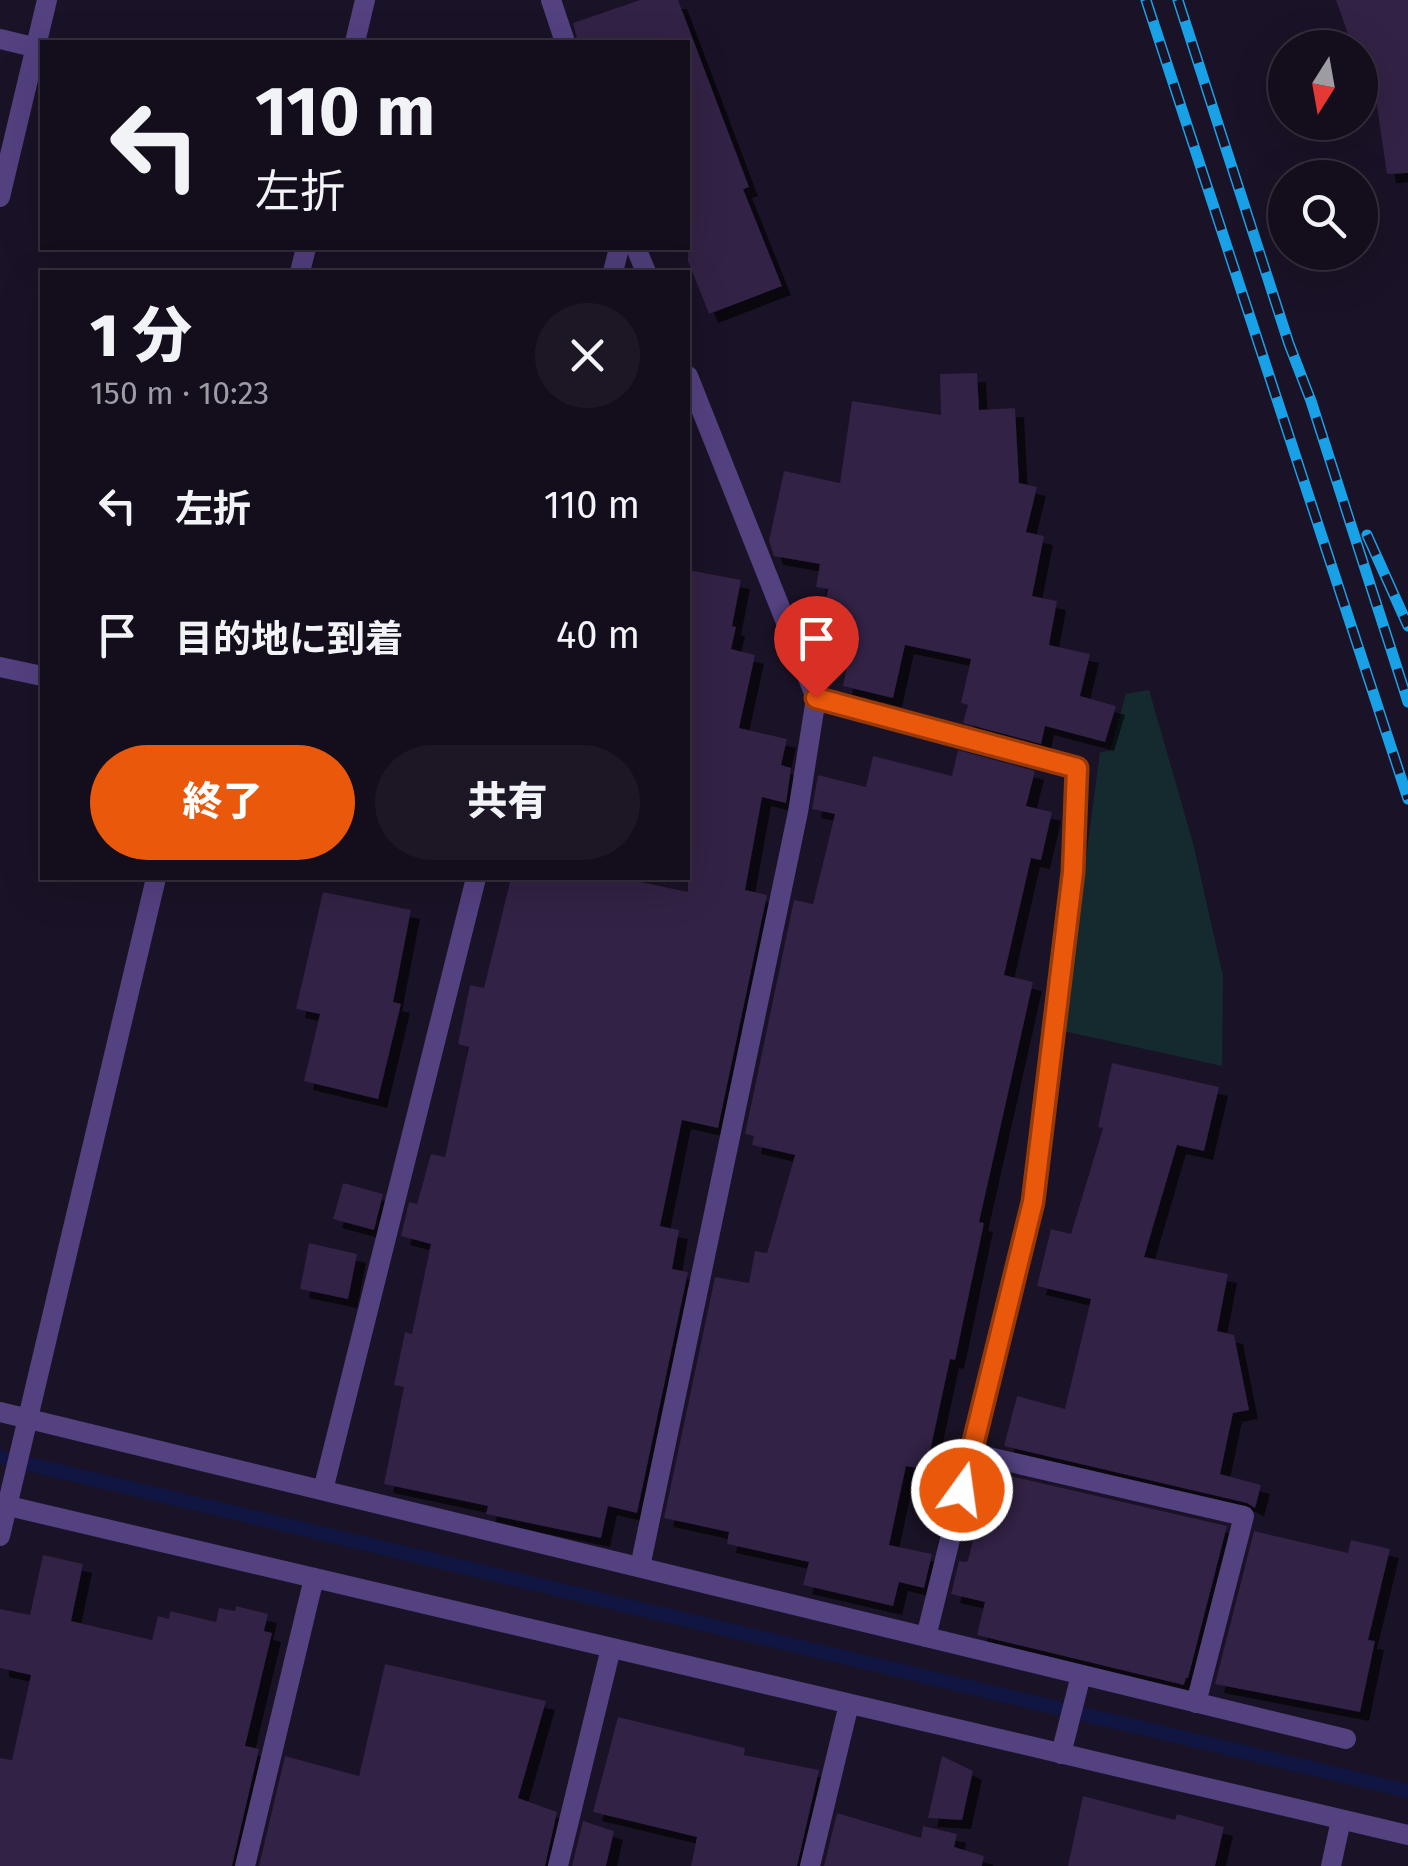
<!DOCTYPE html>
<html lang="ja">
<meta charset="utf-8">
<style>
:root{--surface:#140e1c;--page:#1d1725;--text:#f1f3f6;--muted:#9d9ca3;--line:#332e3b;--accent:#ea580c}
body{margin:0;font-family:"Fira Sans","Noto Sans JP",sans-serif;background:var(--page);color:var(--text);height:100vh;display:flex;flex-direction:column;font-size:38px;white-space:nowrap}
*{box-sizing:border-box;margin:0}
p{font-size:32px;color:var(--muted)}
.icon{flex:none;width:55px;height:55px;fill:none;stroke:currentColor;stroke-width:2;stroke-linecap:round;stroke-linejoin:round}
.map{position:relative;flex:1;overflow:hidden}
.details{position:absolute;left:40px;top:270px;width:650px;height:610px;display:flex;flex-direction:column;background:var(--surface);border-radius:0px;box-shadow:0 10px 40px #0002,0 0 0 2px var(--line)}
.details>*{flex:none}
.hud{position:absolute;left:40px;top:40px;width:650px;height:210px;border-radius:0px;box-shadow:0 10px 40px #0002,0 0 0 2px var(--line);background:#140e1c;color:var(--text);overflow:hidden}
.needle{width:65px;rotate:191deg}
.controls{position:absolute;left:1268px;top:30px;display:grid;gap:20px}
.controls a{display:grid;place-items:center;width:110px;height:110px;border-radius:50%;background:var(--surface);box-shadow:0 10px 40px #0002,0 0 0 2px var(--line);font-size:50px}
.pin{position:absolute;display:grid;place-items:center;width:85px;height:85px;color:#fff;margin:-102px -42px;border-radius:50% 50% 50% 0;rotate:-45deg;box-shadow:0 0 10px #0007}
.pin .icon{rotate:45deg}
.me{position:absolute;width:110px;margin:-55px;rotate:14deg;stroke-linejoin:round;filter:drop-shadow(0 0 8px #0008)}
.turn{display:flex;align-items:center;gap:35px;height:210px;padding:0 50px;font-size:45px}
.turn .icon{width:130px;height:130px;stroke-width:2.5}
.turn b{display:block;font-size:70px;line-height:85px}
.round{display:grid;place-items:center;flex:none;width:105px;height:105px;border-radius:52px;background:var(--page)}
.overview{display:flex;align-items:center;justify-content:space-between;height:170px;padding:0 50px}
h1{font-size:60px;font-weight:800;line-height:75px}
.action{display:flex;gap:20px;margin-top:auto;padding:20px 50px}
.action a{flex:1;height:115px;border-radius:60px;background:var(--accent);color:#fff;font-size:40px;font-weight:800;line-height:115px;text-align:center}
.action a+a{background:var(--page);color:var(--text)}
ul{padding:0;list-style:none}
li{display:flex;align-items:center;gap:30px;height:130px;padding:0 50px}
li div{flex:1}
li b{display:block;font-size:38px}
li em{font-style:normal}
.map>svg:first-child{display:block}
.green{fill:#152a2f}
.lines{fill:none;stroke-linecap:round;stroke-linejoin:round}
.stream{stroke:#101641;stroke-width:14}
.building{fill:#302045;filter:url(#shadow)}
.lane{stroke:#534180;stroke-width:20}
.street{stroke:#534180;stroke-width:20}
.rail-casing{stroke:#19a1e8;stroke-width:11}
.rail{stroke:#1a1226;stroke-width:8;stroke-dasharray:22;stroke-linecap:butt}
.route-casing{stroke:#983908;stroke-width:25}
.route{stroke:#ea580c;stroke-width:18}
</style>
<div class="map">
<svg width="1408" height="1866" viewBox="0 0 1408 1866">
<defs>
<filter id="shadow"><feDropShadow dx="9" dy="9" stdDeviation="0" flood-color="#0009"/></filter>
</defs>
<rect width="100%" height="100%" fill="#1a1226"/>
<path class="green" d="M1149,690L1193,843L1223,976L1222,1066L1063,1031L1100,752L1110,751L1126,694Z"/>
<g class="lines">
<path class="stream" d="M0,1457L1408,1791"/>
</g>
<g class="building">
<path d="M640,0H678L749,187L743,189L782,286L709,314L688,261V42H578L573,23Z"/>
<path d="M1336,0H1408V173L1387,174L1374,86L1360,91V48H1353Z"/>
<path d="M977,373L979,410L1015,408L1019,483L1037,487L1026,532L1044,536L1032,596L1057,601L1049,645L1090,654L1080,696L1116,706L1105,742L1045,726L1041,744L963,723L968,705L961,703L971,659L905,645L893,698L843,686L847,666L824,661L837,610L824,608L828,589L816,587L820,564L774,556L769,541L784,471L840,483L852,401L941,415L940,374Z"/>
<path d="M688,570L741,580L732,626L736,627L731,649L755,655L739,728L787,739L781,765L791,768L786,803L762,797L745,890L767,895L718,1128L682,1120L660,1226L679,1230L672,1269L688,1272L637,1513L608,1506L601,1538L486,1514L488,1506L384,1484L404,1387L394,1385L405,1332L412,1334L431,1244L401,1236L409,1202L417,1204L431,1154L445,1157L469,1047L458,1044L470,985L484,988L511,878H622L688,892Z"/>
<path d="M958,750L1035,771L1026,806L1052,812L1041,860L1031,858L1004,975L1033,982L979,1222L984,1223L955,1360L950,1359L926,1470L906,1466L889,1545L932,1554L924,1588L899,1582L893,1606L803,1585L809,1562L727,1544L729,1532L664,1518L715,1277L749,1283L755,1251L767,1253L795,1155L752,1145L754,1136L745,1134L794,900L813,904L835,814L812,809L818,775L866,787L873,756L952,776Z"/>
<path d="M323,892L411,910L393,1002L401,1004L378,1099L304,1081L320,1014L296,1009Z"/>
<path d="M1112,1063L1219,1087L1204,1151L1177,1145L1144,1257L1228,1274L1217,1331L1234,1335L1249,1410L1233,1413L1220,1474L1261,1485L1255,1508L1247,1503L1004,1446L1017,1396L1065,1409L1091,1299L1037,1286L1051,1229L1071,1234L1103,1128L1098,1127Z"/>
<path d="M343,1183L383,1194L374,1230L333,1219Z"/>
<path d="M309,1243L357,1254L348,1299L300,1289Z"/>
<path d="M989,1471L1227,1526L1188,1678H1186L1184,1685L977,1635L985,1602L951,1594L959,1561L967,1562L969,1557Z"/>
<path d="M1254,1531L1348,1553L1351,1540L1390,1549L1368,1640L1375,1641L1360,1712L1215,1684Z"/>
<path d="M43,1555L83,1564L71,1621L152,1640L158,1616L169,1619L170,1611L216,1622L219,1608L235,1611L236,1606L268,1614L264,1631L272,1633L245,1746L259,1749L232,1866H0V1758L12,1760L31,1675L0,1668V1609L30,1615Z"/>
<path d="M385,1664L546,1701L518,1798L557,1812L545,1866H259L285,1756L359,1776Z"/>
<path d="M618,1717L745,1748L744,1755L819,1770L797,1866H691L697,1837L593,1812Z"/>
<path d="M942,1756L973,1771L962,1820L928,1818Z"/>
<path d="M1083,1796L1175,1820L1177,1814L1224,1827L1215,1866H1068Z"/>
<path d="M837,1813L921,1838L923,1826L957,1834L954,1847L984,1856L982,1866H824Z"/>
<path d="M583,1821L614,1831L606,1866H572Z"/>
</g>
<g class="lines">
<g class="lane">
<path d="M0,197L47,0"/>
<path d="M613,272L619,248"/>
<path d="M323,1490L476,878"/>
<path d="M558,1866L611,1648"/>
</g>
<g class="street">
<path d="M551,0L565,42"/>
<path d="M0,39L42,49"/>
<path d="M355,42L365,0"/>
<path d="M636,248L646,272"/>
<path d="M300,272L306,248"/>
<path d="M0,667L42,676"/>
<path d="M816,698L1077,768L1073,872L1033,1202L926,1637"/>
<path d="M0,1412L1346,1739"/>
<path d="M971,1453L1244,1516L1196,1703"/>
<path d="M0,1504L1408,1835"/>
<path d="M0,1536L156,878"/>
<path d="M640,1567L798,812L816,698L688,376"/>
<path d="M1061,1754L1081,1675"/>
<path d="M245,1866L314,1578"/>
<path d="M810,1866L849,1704"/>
<path d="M1331,1866L1341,1820"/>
</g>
<defs>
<g id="rail">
<path d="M1146,0L1408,799"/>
<path d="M1178,0L1289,344L1311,401L1408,702"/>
<path d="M1367,535L1408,626"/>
</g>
</defs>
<use href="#rail" class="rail-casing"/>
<use href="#rail" class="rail"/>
</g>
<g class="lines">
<defs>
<path id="route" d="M816,698L1077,768L1073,872L1033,1202L962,1490"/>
</defs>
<use href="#route" class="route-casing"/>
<use href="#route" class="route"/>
</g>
</svg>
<div class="controls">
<a><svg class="needle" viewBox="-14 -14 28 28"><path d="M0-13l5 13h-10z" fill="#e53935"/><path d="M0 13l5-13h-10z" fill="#9d9ca3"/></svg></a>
<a><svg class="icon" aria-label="search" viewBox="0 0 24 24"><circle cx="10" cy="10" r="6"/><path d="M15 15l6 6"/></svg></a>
</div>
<div class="pin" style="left:816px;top:698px;background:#d93025"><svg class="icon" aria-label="arrive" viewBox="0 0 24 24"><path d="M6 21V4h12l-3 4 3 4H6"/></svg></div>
<svg class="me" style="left:962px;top:1490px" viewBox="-20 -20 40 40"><circle r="17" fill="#ea580c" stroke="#fff" stroke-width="3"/><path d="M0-11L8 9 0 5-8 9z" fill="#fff"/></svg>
<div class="hud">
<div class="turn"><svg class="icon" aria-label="left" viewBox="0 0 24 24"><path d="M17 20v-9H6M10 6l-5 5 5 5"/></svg><div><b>110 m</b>左折</div></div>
</div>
<section class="details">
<div class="overview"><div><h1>1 分</h1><p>150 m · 10:23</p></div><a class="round"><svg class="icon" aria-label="close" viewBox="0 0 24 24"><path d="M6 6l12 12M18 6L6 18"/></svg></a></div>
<ul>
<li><svg class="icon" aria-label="left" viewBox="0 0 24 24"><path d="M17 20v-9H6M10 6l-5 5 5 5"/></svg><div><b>左折</b></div><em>110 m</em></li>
<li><svg class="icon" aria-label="arrive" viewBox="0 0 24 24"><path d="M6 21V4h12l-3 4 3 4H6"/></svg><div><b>目的地に到着</b></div><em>40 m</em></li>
</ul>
<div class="action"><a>終了</a><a>共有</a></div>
</section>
</div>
